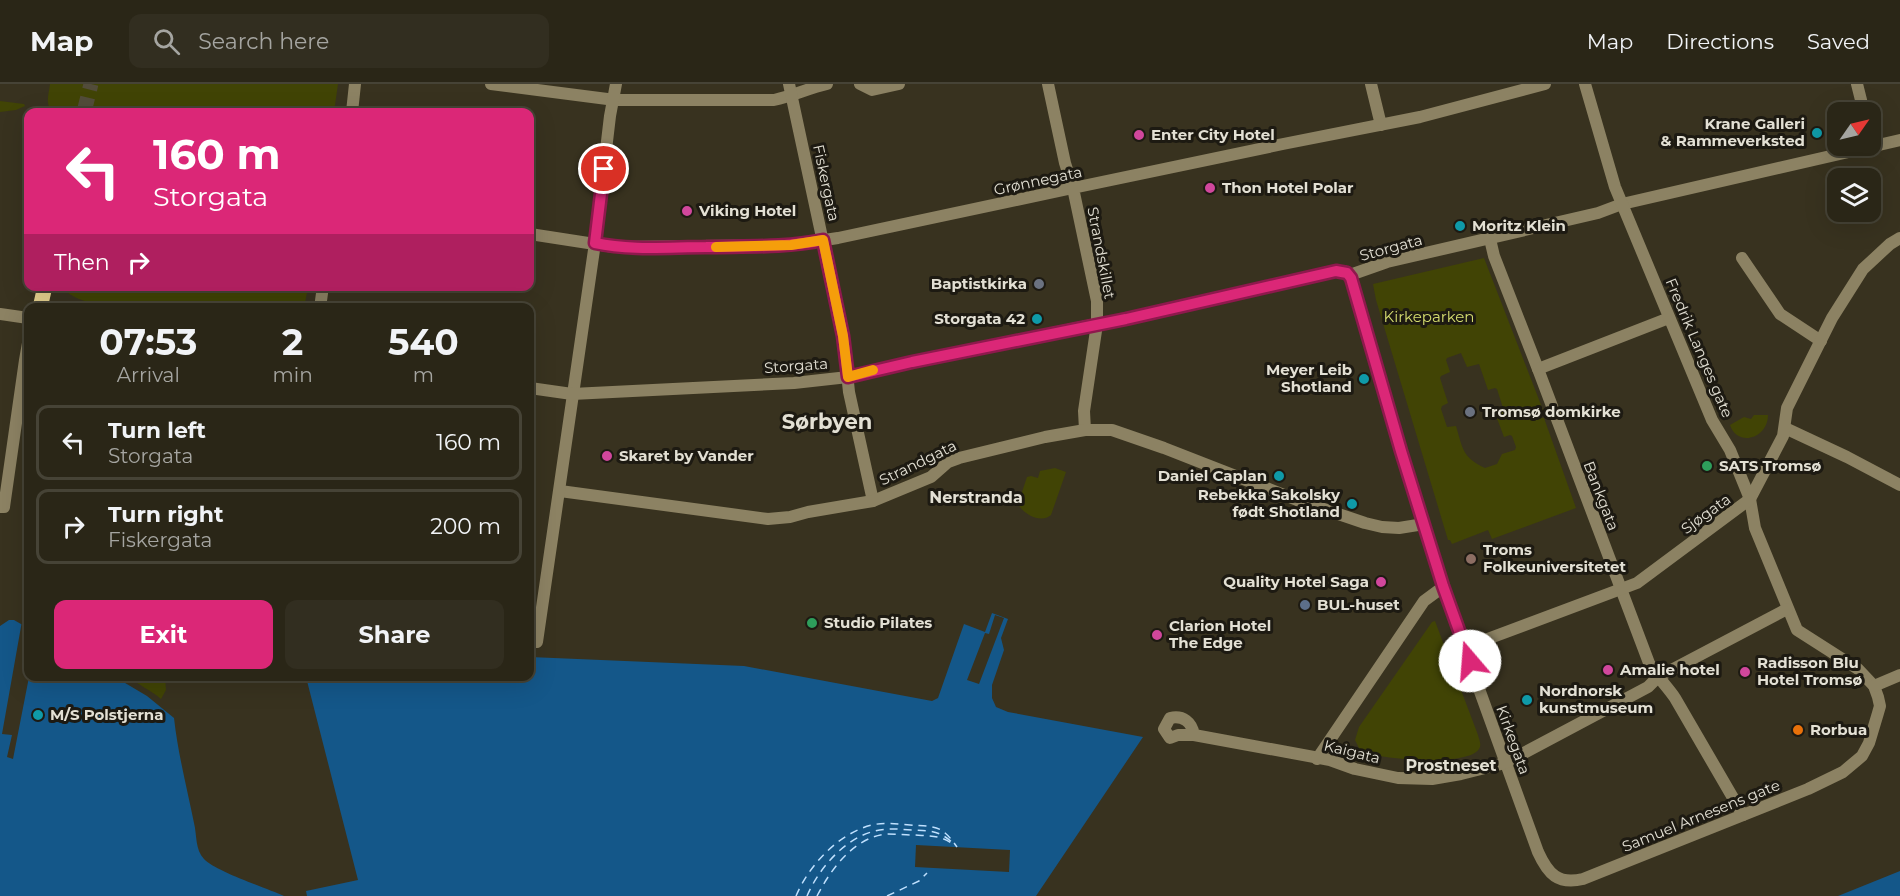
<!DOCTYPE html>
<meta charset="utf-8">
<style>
:root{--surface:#2a2617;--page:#322e20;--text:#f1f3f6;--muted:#a5a5a1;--line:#464336;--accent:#db2777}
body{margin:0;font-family:Montserrat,sans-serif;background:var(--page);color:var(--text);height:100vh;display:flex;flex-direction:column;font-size:22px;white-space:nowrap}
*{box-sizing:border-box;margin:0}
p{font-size:20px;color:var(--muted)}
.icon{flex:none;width:33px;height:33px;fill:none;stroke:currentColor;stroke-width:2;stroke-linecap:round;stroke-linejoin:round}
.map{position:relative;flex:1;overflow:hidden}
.drawer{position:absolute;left:24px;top:219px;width:510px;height:378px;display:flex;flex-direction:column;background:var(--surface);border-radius:12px;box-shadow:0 6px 24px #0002,0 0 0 2px var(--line)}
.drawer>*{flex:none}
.hud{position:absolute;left:24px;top:24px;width:510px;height:183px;border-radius:12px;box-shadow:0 6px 24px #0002,0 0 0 2px var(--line);background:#db2777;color:#fff;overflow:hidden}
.needle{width:39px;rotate:56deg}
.controls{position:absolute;left:1827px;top:18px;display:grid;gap:12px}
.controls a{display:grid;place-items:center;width:54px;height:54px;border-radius:12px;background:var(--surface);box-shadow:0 6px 24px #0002,0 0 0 2px var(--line);font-size:30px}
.pin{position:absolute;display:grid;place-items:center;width:51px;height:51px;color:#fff;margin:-26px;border:3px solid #fff;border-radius:50%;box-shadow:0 2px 6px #0007}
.me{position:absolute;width:66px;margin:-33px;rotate:342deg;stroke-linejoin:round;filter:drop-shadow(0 0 4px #0008)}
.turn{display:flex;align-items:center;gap:21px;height:126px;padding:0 30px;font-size:27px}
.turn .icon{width:78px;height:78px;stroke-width:2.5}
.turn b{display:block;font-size:42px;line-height:51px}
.then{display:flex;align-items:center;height:57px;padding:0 30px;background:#0003;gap:12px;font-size:22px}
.eta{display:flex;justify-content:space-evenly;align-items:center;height:102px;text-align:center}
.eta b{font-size:36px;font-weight:700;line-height:42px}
.button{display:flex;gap:12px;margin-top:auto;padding:12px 30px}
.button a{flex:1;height:69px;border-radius:12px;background:var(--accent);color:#fff;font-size:24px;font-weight:700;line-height:69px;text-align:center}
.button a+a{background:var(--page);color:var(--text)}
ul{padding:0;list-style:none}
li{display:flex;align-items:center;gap:18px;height:75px;margin:0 12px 9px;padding:0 18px;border:3px solid var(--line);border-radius:12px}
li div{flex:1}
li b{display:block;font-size:22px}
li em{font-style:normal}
header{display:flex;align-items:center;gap:36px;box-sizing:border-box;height:84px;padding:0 30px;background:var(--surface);border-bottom:2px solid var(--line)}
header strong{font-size:28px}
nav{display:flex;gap:33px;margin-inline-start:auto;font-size:21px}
.search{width:420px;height:54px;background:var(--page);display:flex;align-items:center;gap:15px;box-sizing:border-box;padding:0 21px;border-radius:12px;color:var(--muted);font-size:22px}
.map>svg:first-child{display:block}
.green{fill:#414405;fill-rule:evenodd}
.water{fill:#145789}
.pier{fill:#38321f}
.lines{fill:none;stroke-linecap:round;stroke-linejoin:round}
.ferry{stroke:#bfe0fe;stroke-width:1.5;stroke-dasharray:8 6;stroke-linecap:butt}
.primary-tunnel{stroke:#524c3a;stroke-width:15;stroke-dasharray:15 8;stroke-linecap:butt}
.pedestrian{stroke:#8c8263;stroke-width:12}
.minor{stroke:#8c8263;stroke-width:12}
.tertiary{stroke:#8c8263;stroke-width:12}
.primary{stroke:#e6d28f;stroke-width:15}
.route-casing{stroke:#8e194d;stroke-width:15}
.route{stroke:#db2777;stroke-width:10}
.slow{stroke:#f59e0b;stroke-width:10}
.culture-dot{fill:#0f9aa8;stroke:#1d1a12;stroke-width:2}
.hotel-dot{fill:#d1479c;stroke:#1d1a12;stroke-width:2}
.worship-dot{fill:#6b7280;stroke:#1d1a12;stroke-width:2}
.leisure-dot{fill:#2e9e5b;stroke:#1d1a12;stroke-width:2}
.education-dot{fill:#8d6e63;stroke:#1d1a12;stroke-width:2}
.service-dot{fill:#5c6f8a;stroke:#1d1a12;stroke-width:2}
.food-dot{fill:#e8710a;stroke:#1d1a12;stroke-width:2}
.labels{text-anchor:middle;stroke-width:6;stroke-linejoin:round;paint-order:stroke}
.poi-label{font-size:15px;font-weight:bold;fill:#e3e0d4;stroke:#1d1a12;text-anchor:start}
.street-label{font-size:15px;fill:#e3e0d4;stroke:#1d1a12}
.park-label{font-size:15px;fill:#d6de70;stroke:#1d1a12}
.neighbourhood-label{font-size:16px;font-weight:bold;fill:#e3e0d4;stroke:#1d1a12}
.district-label{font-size:21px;font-weight:bold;fill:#e3e0d4;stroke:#1d1a12}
</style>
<header>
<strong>Map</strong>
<div class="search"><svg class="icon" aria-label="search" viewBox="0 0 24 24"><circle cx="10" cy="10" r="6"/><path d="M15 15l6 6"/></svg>Search here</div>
<nav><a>Map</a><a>Directions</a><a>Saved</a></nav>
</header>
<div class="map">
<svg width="1900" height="812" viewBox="0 0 1900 812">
<rect width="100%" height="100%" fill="#38321f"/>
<g class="green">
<path d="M50,0H338L334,28H54C44,22 49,10 50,0Z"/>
<path d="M0,17L24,20L25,22L16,26L0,28Z"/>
<path d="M1484,174L1543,326L1540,329L1542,334H1544L1576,424L1492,455L1488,446L1452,460L1450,456H1448L1376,216L1373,200ZM1461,269L1467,283L1479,280L1488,306L1495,304L1497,305L1503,324L1502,326L1495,329L1504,353L1510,351L1512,352L1516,363L1515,366L1502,370L1497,380L1485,384C1462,373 1463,365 1456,342L1447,343L1441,325L1442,322L1448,319L1440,294L1441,292L1450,288L1446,276L1447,274Z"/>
<path d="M61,203V202L308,203L304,224L113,223C95,220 74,217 61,203Z"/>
<path d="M1754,331H1768C1768,354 1738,364 1730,341L1744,333L1751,335Z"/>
<path d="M1055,384L1066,388L1051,431C1041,440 1023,430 1018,420L1027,393L1031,392L1038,394L1040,387Z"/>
<path d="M1435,537L1478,651C1479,656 1482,660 1479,665C1468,683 1381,675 1361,668L1355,656L1359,643L1432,538Z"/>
<path d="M129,593H165L166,606L161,615C151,606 138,601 129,593Z"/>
</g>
<g class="water">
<path d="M992,529L1008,535L1001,554L1004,566L992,601V614L996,623L1008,628L1143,653L1036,812H307L306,807L358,796L306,593L530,592V573L744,582L932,617L938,614L964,540L985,548Z"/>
<path d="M9,536H14L28,544V592L115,593L147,612L174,634C178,670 187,704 194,739C197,751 195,766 204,775C215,787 266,804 284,812H0V542Z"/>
<path d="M1900,787V812H1838Z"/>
</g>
<g class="pier">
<path d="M995,531L1004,534L979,600L967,596L985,549L989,550Z"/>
<path d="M22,537L28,540V566L26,577L28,578L29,593L13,675L7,673L12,651L2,650Z"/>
<path d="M916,761L1010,766L1009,788L915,783Z"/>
</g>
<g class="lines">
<g class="ferry">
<path d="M796,812C809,781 839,749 872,741C885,738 897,740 910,741C935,743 941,740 957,763"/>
<path d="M807,812C819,784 845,754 875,747C887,744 899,745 912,746C931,747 939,746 954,760"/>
<path d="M817,812C831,785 854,753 887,750C897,750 906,751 915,751C928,752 940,751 951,759"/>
<path d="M887,812L919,797L927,789"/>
</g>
<path class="primary-tunnel" d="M84,28L91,0"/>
<g class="pedestrian">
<path d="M1490,155L1494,172L1538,285"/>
<path d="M1350,191L1387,178L1598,129L1622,120L1900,56"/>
</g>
<g class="minor">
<path d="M491,0L615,16H774C793,12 809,4 827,0"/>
<path d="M789,0L843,251L849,308L873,417"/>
<path d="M860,0L872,6L899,0"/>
<path d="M1371,0L1381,41"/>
<path d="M1857,0L1864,28"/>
<path d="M352,28L355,0"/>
<path d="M1870,56L1872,62"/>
<path d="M530,150L614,163L791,161L838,154L1073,104L1065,79L1048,0"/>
<path d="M1742,174L1780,230L1821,257"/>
<path d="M320,224L323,202"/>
<path d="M1669,234L1538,285L1649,579C1656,592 1667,602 1675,614L1743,731"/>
<path d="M1785,344L1847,373L1900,401"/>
<path d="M1085,346L1084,327L1097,240L1126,235L1336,187H1344L1351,194C1380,297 1411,399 1443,501C1452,531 1465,560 1474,591L1538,768C1548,790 1558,801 1583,795L1808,705L1843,688L1862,672L1869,659L1878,629L1880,622L1878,613L1874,602L1858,585L1797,546L1755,444L1750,415L1730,366L1712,336L1615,103L1585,0"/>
<path d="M560,407L768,435L790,433L808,428L873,417L931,393L948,378L959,374L1045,353L1085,346H1112L1164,364L1297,416L1365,439L1382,443L1399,444L1424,440"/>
<path d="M0,423H4L25,276L28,259"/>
<path d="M537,558L595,159L610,32L616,0"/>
<path d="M1466,563L1637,499L1750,415L1783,352L1787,324L1832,234L1863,185L1890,160L1900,154"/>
<path d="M1874,602L1900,591"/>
<path d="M1194,651C1192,638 1183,631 1170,634L1164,645L1170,654L1178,651H1194L1330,676L1355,685L1398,694L1432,695L1461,690L1505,679L1648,603L1658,593L1787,525"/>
<path d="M1317,675L1424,517L1443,503"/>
</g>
<g class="tertiary">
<path d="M0,230L28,234"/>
<path d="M530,304L572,310L794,299L848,293L912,278L1097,240V217L1073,104L1283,60L1420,33L1545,0"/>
</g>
<path class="primary" d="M40,224L45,202"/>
</g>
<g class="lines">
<defs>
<path id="route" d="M604,85L595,159C631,167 670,163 706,163C745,162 785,164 823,156L843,252L848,293L912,278L1126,235L1336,187L1347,189L1351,194L1401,367L1443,502L1470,577"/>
</defs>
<use href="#route" class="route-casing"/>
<use href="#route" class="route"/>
<path class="slow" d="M716,163L791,161L823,156L843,252L848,293L873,286"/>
</g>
<g class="culture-dot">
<circle cx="1817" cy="49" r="6"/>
<circle cx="1460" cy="142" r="6"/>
<circle cx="1037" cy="235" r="6"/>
<circle cx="1364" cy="295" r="6"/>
<circle cx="1279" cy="392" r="6"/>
<circle cx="1352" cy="420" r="6"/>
<circle cx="1527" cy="616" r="6"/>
<circle cx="38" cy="631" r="6"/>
</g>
<g class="hotel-dot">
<circle cx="1139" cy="51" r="6"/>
<circle cx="1210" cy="104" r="6"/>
<circle cx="687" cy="127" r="6"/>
<circle cx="607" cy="372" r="6"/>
<circle cx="1381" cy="498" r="6"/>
<circle cx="1157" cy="551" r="6"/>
<circle cx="1608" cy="586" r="6"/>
<circle cx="1745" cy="588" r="6"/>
</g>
<g class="worship-dot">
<circle cx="1039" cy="200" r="6"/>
<circle cx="1470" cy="328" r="6"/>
</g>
<g class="leisure-dot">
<circle cx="1707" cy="382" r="6"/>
<circle cx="812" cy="539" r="6"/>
</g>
<circle class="education-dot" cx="1471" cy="475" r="6"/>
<circle class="service-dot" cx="1305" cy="521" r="6"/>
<circle class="food-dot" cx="1798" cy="646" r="6"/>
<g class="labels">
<g class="poi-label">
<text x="1805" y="45" text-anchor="end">Krane Galleri<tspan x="1805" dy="17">&amp; Rammeverksted</tspan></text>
<text x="1151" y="56">Enter City Hotel</text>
<text x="1222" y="109">Thon Hotel Polar</text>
<text x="699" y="132">Viking Hotel</text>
<text x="1472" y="147">Moritz Klein</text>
<text x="1027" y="205" text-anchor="end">Baptistkirka</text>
<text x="1025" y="240" text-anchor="end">Storgata 42</text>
<text x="1352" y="291" text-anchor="end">Meyer Leib<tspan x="1352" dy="17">Shotland</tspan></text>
<text x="1482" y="333">Tromsø domkirke</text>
<text x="619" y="377">Skaret by Vander</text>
<text x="1719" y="387">SATS Tromsø</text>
<text x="1267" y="397" text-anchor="end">Daniel Caplan</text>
<text x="1340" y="416" text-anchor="end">Rebekka Sakolsky<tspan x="1340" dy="17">født Shotland</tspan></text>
<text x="1483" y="471">Troms<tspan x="1483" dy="17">Folkeuniversitetet</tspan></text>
<text x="1369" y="503" text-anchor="end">Quality Hotel Saga</text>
<text x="1317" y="526">BUL-huset</text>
<text x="824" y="544">Studio Pilates</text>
<text x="1169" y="547">Clarion Hotel<tspan x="1169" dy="17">The Edge</tspan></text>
<text x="1757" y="584">Radisson Blu<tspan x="1757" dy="17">Hotel Tromsø</tspan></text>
<text x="1620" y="591">Amalie hotel</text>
<text x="1539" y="612">Nordnorsk<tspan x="1539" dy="17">kunstmuseum</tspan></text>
<text x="50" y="636">M/S Polstjerna</text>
<text x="1810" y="651">Rorbua</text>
</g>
<g class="street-label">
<text transform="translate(1038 97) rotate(-12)" y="5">Grønnegata</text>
<text transform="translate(826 99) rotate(78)" y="5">Fiskergata</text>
<text transform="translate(1391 164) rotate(-15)" y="5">Storgata</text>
<text transform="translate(1101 169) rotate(79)" y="5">Strandskillet</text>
<text transform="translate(1699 264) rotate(67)" y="5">Fredrik Langes gate</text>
<text transform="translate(796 282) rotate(-4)" y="5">Storgata</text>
<text transform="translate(918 379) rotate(-26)" y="5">Strandgata</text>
<text transform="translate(1601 412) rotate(69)" y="5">Bankgata</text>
<text transform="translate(1706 430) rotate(-36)" y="5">Sjøgata</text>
<text transform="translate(1513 656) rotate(70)" y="5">Kirkegata</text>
<text transform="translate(1352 668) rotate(14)" y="5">Kaigata</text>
<text transform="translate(1701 732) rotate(-22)" y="5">Samuel Arnesens gate</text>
</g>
<g class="park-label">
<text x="1429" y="238">Kirkeparken</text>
</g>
<g class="neighbourhood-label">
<text x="976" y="419">Nerstranda</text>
<text x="1451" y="687">Prostneset</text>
</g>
<g class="district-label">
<text x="827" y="345">Sørbyen</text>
</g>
</g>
</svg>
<div class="controls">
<a><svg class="needle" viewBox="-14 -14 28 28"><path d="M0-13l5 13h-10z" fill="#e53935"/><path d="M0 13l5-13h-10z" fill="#a5a5a1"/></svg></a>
<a><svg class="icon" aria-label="layers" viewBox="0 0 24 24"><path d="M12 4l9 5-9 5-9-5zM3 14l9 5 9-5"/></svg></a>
</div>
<div class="pin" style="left:604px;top:85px;background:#d93025"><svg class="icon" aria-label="arrive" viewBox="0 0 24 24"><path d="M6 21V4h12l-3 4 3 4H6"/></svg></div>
<svg class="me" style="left:1470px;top:577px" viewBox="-20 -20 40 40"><circle r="19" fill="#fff"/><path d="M0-13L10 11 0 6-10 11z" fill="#db2777"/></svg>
<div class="hud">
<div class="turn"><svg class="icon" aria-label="left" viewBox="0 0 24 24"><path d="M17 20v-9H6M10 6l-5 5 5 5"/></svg><div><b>160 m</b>Storgata</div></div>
<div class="then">Then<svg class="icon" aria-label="right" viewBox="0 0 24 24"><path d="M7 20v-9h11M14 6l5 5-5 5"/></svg></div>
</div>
<section class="drawer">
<div class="eta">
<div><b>07:53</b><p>Arrival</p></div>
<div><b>2</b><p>min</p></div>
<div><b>540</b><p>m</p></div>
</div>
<ul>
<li><svg class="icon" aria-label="left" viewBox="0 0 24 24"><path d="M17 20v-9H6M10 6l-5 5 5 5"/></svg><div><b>Turn left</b><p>Storgata</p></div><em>160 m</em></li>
<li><svg class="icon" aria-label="right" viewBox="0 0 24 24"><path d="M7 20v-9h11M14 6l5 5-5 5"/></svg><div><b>Turn right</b><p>Fiskergata</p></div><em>200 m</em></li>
</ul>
<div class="button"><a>Exit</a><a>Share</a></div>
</section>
</div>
